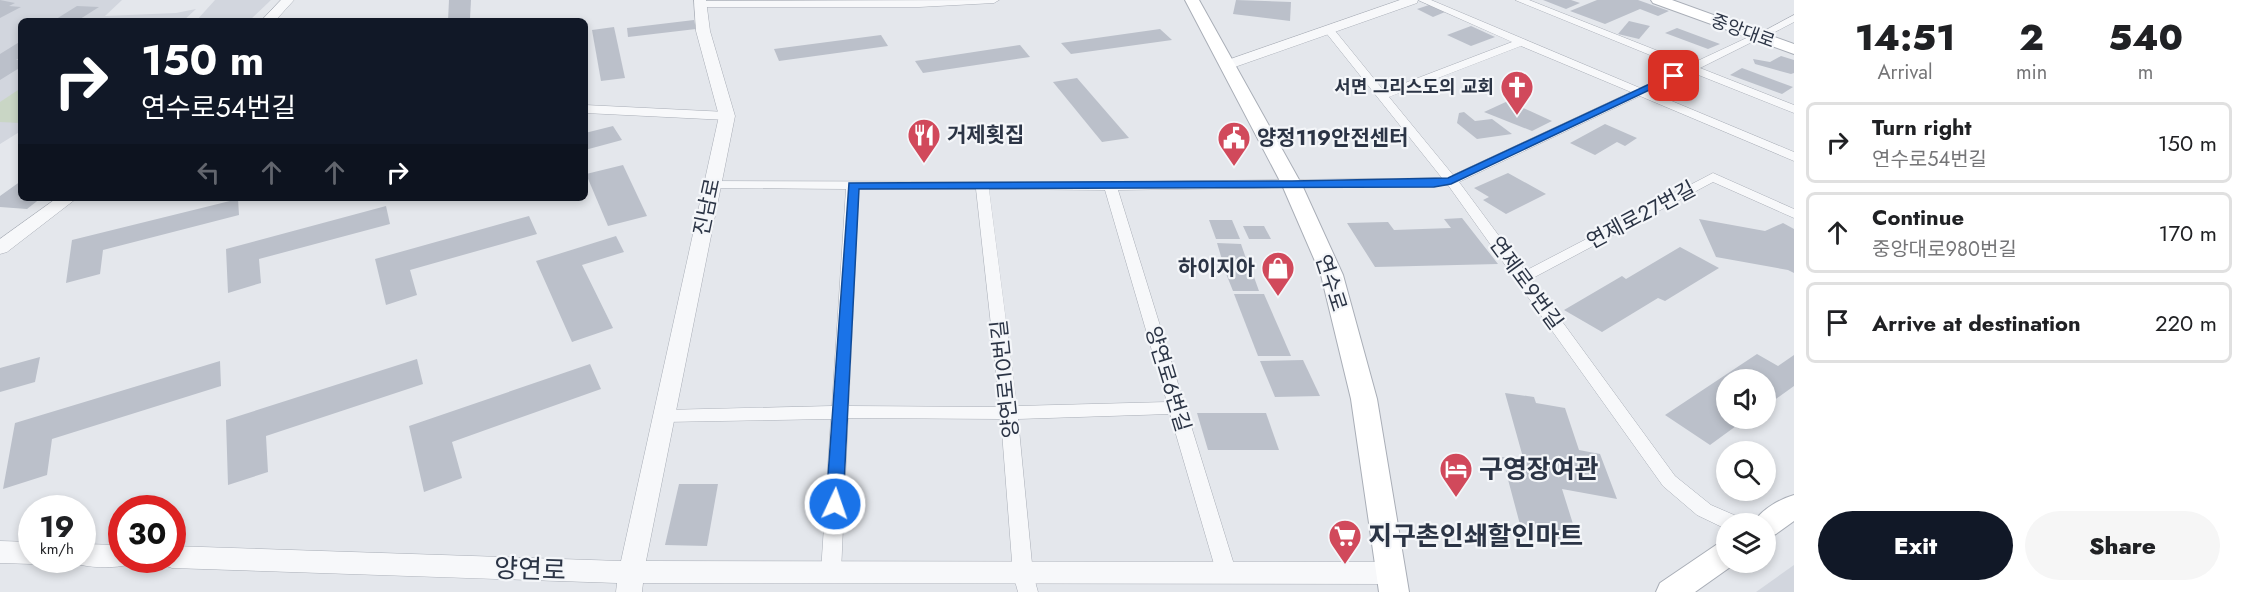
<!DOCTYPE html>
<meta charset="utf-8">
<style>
:root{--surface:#fff;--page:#f6f6f6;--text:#202124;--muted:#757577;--line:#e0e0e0;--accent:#111827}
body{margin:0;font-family:Jost,"Noto Sans KR",sans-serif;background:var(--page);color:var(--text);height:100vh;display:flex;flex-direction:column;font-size:22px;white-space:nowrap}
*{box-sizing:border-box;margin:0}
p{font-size:20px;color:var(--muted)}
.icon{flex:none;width:33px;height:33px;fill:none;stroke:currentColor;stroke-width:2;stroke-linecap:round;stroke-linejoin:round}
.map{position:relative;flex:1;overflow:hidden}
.drawer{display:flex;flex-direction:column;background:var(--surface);width:450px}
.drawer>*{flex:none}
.guide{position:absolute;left:18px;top:18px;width:570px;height:183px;border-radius:9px;box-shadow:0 3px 9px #0003;background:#111827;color:#fff;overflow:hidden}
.fabs{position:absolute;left:1716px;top:369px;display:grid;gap:12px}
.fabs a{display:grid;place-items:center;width:60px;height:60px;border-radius:50%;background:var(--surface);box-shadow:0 3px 9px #0003;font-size:30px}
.speed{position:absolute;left:18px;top:495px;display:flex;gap:12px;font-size:30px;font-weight:700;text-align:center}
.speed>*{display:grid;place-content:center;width:78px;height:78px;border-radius:50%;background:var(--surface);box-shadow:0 3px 9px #0003;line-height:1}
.speed small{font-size:15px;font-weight:400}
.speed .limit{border:9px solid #d22;background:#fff;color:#111}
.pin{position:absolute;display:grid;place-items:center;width:51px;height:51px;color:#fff;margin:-26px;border-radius:12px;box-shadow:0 3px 9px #0006}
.me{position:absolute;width:66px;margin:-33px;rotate:3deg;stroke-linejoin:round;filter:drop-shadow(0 0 4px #0008)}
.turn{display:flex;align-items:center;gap:21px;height:126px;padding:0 24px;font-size:27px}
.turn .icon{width:78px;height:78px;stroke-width:2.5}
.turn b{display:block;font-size:42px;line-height:51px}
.lanes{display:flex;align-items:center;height:57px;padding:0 24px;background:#0003;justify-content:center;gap:30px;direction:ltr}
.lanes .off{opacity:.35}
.eta{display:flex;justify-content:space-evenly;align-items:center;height:102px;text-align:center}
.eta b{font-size:36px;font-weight:800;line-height:42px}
.button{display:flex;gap:12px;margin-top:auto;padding:12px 24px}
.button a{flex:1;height:69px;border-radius:36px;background:var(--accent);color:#fff;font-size:24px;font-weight:800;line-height:69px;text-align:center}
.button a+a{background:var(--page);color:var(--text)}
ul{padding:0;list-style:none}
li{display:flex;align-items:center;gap:18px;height:81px;margin:0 12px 9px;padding:0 12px;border:3px solid var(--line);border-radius:9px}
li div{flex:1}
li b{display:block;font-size:22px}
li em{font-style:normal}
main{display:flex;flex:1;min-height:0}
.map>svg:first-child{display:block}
.built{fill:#d2d6de}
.green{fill:#c9d6c5}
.building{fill:#bbc0ca}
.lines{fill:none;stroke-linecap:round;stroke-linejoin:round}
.minor-casing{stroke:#a9aeb7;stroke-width:1}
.tertiary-casing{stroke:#a9aeb7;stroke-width:1}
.secondary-casing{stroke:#a9aeb7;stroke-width:2}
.minor{fill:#f7f8fa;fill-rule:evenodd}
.tertiary{fill:#f7f8fa;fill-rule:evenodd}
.secondary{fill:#fff;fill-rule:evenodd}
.route{fill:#1a73e8;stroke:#114b97;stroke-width:1.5}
.labels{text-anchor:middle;stroke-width:4.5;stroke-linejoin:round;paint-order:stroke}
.far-street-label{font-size:18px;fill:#2b3445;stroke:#f4f6f9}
.far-poi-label{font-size:18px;font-weight:bold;fill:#2b3445;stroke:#f4f6f9;text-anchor:end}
.poi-label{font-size:21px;font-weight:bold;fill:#2b3445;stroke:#f4f6f9;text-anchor:start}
.street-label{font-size:21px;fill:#2b3445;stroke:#f4f6f9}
.near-poi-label{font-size:26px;font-weight:bold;fill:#2b3445;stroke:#f4f6f9;text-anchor:start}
.near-street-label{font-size:26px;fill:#2b3445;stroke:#f4f6f9}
</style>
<main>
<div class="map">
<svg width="1794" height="592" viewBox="0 0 1794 592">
<rect width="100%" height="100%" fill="#e4e7ec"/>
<g class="built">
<path d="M0,0H122L105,16L176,13L196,9L183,21H21V131L0,144Z"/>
<path d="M215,0H271L249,21H196Z"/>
<path d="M1794,565V592H1756Z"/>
</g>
<path class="green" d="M21,88V123L0,122V102Z"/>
<g class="building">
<path d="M0,0L15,3L9,6L21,7L0,18Z"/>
<path d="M449,0H471L470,19L448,21Z"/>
<path d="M1236,0L1291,2L1290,21L1233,14Z"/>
<path d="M1543,0H1571L1580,3L1566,9Z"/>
<path d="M1597,0H1638L1669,11L1658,16L1640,9L1605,24L1570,11Z"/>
<path d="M1429,5L1445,12L1433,17L1417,9Z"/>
<path d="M77,6L99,7L77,21H53Z"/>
<path d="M694,20L696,29L628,37L627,28Z"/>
<path d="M1629,21L1650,26L1639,39L1618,34Z"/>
<path d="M1471,26L1495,37L1471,46L1447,35Z"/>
<path d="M614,27L625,78L601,81L592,30Z"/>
<path d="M1677,28L1720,44L1708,49L1665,33Z"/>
<path d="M1160,29L1172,40L1071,54L1061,43Z"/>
<path d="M881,35L888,46L779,61L774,49Z"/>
<path d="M21,41V57L16,60H21V67L0,80V54Z"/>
<path d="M1020,45L1030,57L923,73L915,61Z"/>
<path d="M1781,56L1794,60V73L1791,74L1755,64L1753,59L1770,62Z"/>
<path d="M1742,68L1793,87L1782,94L1730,75Z"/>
<path d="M1077,78L1129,138L1102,142L1053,82Z"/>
<path d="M1508,101L1552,121L1532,131L1484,112Z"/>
<path d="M1464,112L1475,121L1492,119L1512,134L1477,139L1457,123L1459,113Z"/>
<path d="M1605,124L1637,138L1625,146L1617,142L1595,155L1570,143Z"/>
<path d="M613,126L622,140L585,150V133Z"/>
<path d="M623,165L647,216L608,226L586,174Z"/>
<path d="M1508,173L1546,194L1506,214L1483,200L1489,197L1474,188Z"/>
<path d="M21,181V198H41L27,209L0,207V196Z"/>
<path d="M238,199L239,215L103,250L100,274L66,283L72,240Z"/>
<path d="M386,206L390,224L259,259L261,283L228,293L226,249Z"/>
<path d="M529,216L537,234L410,270L417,295L386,305L375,259Z"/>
<path d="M1462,218L1498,264L1375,267L1347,223L1388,222L1394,230L1451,228L1444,219Z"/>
<path d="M1699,219L1765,231L1783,223L1794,229V273L1788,270L1716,257Z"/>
<path d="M1209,220H1232L1240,239H1216Z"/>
<path d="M1243,226H1264L1271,239H1249Z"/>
<path d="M616,236L624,252L582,265L613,328L572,342L536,261Z"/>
<path d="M1217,243L1241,244L1248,264L1223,263Z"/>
<path d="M1680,247L1719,268L1665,301L1658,298L1602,332L1564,310L1622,276L1626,279Z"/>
<path d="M1223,266H1250L1259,291H1233Z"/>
<path d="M1234,294H1264L1291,356H1258Z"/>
<path d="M1757,354L1778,366L1794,355V386L1766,406V380H1726V418H1747L1710,445L1665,415Z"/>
<path d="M40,357L35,382L0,392V368Z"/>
<path d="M417,359L423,384L266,436L268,472L228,485L226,420Z"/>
<path d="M1303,360L1320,396L1275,397L1260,361Z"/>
<path d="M220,361L221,386L52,439L47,475L3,489L15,423Z"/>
<path d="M590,364L601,389L452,442L462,478L424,492L409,426Z"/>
<path d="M1505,393L1534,397L1536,403L1565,408L1579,450L1600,454L1617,499L1562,489L1579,543L1522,532L1502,457L1524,461Z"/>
<path d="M1197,413H1266L1279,450H1208Z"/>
<path d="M679,484H718L707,546L665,545Z"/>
</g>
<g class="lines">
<defs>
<g id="minor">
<path d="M999,0L994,3L919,7H699L694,4L699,1Z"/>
<path d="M1418,0H1431L1640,88L1682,68L1515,0H1529L1691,64L1755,34L1764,36L1700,68L1794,105V113L1691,72L1650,92L1794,152V161L1640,96L1459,182L1525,271L1713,173L1794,209V218L1713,182L1531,279L1675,476L1711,505L1741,518L1743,524H1726V529L1697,515L1663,486L1448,185L1118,190L1236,571L1233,577L1226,580L1219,577L1216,571L1170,414L1018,419L1033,574L1038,592H1018L1013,574L1001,419L848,418L841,572L838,578L831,581L824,578L821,572L831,419L664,422L658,421L655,416L658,411L664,410L832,406L846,189L712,188L707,187L705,184L707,181L1110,182L1442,178L1323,29L1332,27L1384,91L1512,42ZM1521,46L1631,92L1453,175L1389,97ZM859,189H976L1000,407L849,406ZM989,189L1105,190L1167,402L1017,406Z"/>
<path d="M1794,15V22L1775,32L1766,30Z"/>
<path d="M585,105L727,112L733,116L727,120L585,113Z"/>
</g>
<g id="tertiary">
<path d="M281,0H294L275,21H261Z"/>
<path d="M694,0H706L710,31L735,116L646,561L1392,562L1401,565L1405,573L1401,581L1392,584L643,583L642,592H616L617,583L172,568L163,565L161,560H172V546L621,561L719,116L696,31Z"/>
<path d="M1400,0H1418L1417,3L1232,68L1227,69L1220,65L1222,62Z"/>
<path d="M57,198H77L7,252L0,254V239Z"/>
<path d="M0,541L32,542V560H42L32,564L0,563Z"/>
<path d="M82,544L122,545V560H133L131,564C115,569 89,568 73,563L72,560H82Z"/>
</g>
<g id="secondary">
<path d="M1185,0H1199L1302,185L1343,275L1377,399L1409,592H1379L1351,399L1321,275L1282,185Z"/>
<path d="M1651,0H1672L1794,44V54L1653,3Z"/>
<path d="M1794,495V521L1776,534L1766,538V524H1753C1760,510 1780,499 1794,495Z"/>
<path d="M1726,542V562L1736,563L1695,592H1656L1660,583L1716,545Z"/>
</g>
</defs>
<use href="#minor" class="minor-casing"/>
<use href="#tertiary" class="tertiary-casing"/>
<use href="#secondary" class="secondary-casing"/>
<use href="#minor" class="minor"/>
<use href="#tertiary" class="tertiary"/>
<use href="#secondary" class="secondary"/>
</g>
<path class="route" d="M1671,74L1679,76L1451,184L1434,187L859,189L843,504L841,508L835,510L829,508L826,504L849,183L1292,181L1448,178Z"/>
<defs>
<symbol id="church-pin" viewBox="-11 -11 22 30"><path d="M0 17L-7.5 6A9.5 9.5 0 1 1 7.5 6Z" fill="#d1495b" stroke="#f4f6f9"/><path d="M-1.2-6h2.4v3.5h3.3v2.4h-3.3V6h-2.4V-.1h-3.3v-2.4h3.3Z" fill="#fff"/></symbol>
<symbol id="restaurant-pin" viewBox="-11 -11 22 30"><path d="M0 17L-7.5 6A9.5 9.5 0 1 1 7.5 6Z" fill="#d1495b" stroke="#f4f6f9"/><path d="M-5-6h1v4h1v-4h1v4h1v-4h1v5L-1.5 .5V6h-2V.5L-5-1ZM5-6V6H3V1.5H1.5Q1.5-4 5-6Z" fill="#fff"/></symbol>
<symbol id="civic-pin" viewBox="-11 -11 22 30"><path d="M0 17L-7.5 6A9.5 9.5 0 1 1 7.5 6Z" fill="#d1495b" stroke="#f4f6f9"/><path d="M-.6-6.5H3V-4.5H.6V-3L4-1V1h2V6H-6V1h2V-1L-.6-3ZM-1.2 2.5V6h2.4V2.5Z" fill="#fff"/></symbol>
<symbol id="shop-pin" viewBox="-11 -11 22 30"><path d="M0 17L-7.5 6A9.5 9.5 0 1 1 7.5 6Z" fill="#d1495b" stroke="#f4f6f9"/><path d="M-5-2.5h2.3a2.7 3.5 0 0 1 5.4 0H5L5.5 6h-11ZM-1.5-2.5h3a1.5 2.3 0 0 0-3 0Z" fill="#fff"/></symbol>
<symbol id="hotel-pin" viewBox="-11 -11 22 30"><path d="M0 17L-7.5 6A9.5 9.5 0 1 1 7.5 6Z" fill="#d1495b" stroke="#f4f6f9"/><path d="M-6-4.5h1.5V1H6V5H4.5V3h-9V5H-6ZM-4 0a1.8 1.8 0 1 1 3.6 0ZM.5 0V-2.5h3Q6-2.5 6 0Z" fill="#fff"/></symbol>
<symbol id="supermarket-pin" viewBox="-11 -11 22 30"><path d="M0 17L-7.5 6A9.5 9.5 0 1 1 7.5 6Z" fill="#d1495b" stroke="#f4f6f9"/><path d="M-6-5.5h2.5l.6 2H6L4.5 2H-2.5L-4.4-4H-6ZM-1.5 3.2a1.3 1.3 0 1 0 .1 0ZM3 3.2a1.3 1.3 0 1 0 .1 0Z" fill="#fff"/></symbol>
</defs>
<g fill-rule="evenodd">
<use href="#church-pin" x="1498" y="68" width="38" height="52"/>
<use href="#restaurant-pin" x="905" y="116" width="38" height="52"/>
<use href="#civic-pin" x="1215" y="119" width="38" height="52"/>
<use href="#shop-pin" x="1259" y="249" width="38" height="52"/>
<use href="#hotel-pin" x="1437" y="450" width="38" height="52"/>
<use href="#supermarket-pin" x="1326" y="517" width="38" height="52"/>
</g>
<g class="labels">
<g class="far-street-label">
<text transform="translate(1743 31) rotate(20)" y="6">중앙대로</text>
</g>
<g class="far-poi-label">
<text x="1494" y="93">서면 그리스도의 교회</text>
</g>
<g class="poi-label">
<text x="947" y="142">거제횟집</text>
<text x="1257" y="145">양정119안전센터</text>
<text x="1255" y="275" text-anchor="end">하이지아</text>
</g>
<g class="street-label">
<text transform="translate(707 207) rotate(-78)" y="7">진남로</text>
<text transform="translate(1641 215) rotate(-28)" y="7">연제로27번길</text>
<text transform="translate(1331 283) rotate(72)" y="7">연수로</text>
<text transform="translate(1526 283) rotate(54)" y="7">연제로9번길</text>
<text transform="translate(1005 379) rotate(-96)" y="7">양연로10번길</text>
<text transform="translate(1168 379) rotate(73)" y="7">양연로6번길</text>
</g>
<g class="near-poi-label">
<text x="1479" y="478">구영장여관</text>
<text x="1368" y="545">지구촌인쇄할인마트</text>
</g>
<g class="near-street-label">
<text transform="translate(530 569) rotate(2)" y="9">양연로</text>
</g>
</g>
</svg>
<div class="fabs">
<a><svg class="icon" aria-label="sound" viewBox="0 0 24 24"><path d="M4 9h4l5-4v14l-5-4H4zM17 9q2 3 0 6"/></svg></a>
<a><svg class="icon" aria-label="search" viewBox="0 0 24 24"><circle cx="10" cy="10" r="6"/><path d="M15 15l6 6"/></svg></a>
<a><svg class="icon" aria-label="layers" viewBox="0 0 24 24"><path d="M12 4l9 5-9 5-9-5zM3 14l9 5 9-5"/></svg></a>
</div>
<div class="speed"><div>19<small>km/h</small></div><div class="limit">30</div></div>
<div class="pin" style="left:1674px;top:76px;background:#d93025"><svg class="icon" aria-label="arrive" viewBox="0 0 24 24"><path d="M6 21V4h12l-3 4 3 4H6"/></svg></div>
<svg class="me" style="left:835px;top:504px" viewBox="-20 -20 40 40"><circle r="17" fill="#1a73e8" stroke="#fff" stroke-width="3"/><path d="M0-11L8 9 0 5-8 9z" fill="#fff"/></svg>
<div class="guide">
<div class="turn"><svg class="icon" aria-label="right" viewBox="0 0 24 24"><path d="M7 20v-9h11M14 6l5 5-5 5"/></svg><div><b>150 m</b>연수로54번길</div></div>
<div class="lanes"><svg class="icon off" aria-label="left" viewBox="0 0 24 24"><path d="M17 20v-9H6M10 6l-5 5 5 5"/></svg><svg class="icon off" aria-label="ahead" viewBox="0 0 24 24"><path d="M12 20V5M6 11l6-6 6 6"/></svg><svg class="icon off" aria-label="ahead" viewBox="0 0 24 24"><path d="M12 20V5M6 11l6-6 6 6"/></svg><svg class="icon" aria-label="right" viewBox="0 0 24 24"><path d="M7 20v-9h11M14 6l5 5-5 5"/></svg></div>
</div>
</div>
<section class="drawer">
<div class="eta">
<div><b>14:51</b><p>Arrival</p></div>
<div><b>2</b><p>min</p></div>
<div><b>540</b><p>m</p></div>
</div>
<ul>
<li><svg class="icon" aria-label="right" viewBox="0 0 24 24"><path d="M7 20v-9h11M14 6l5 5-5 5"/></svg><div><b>Turn right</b><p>연수로54번길</p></div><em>150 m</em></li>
<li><svg class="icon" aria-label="ahead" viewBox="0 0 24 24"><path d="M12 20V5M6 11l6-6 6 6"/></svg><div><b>Continue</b><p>중앙대로980번길</p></div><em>170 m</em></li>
<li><svg class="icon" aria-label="arrive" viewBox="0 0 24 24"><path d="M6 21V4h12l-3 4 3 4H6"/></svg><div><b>Arrive at destination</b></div><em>220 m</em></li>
</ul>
<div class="button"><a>Exit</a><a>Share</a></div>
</section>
</main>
